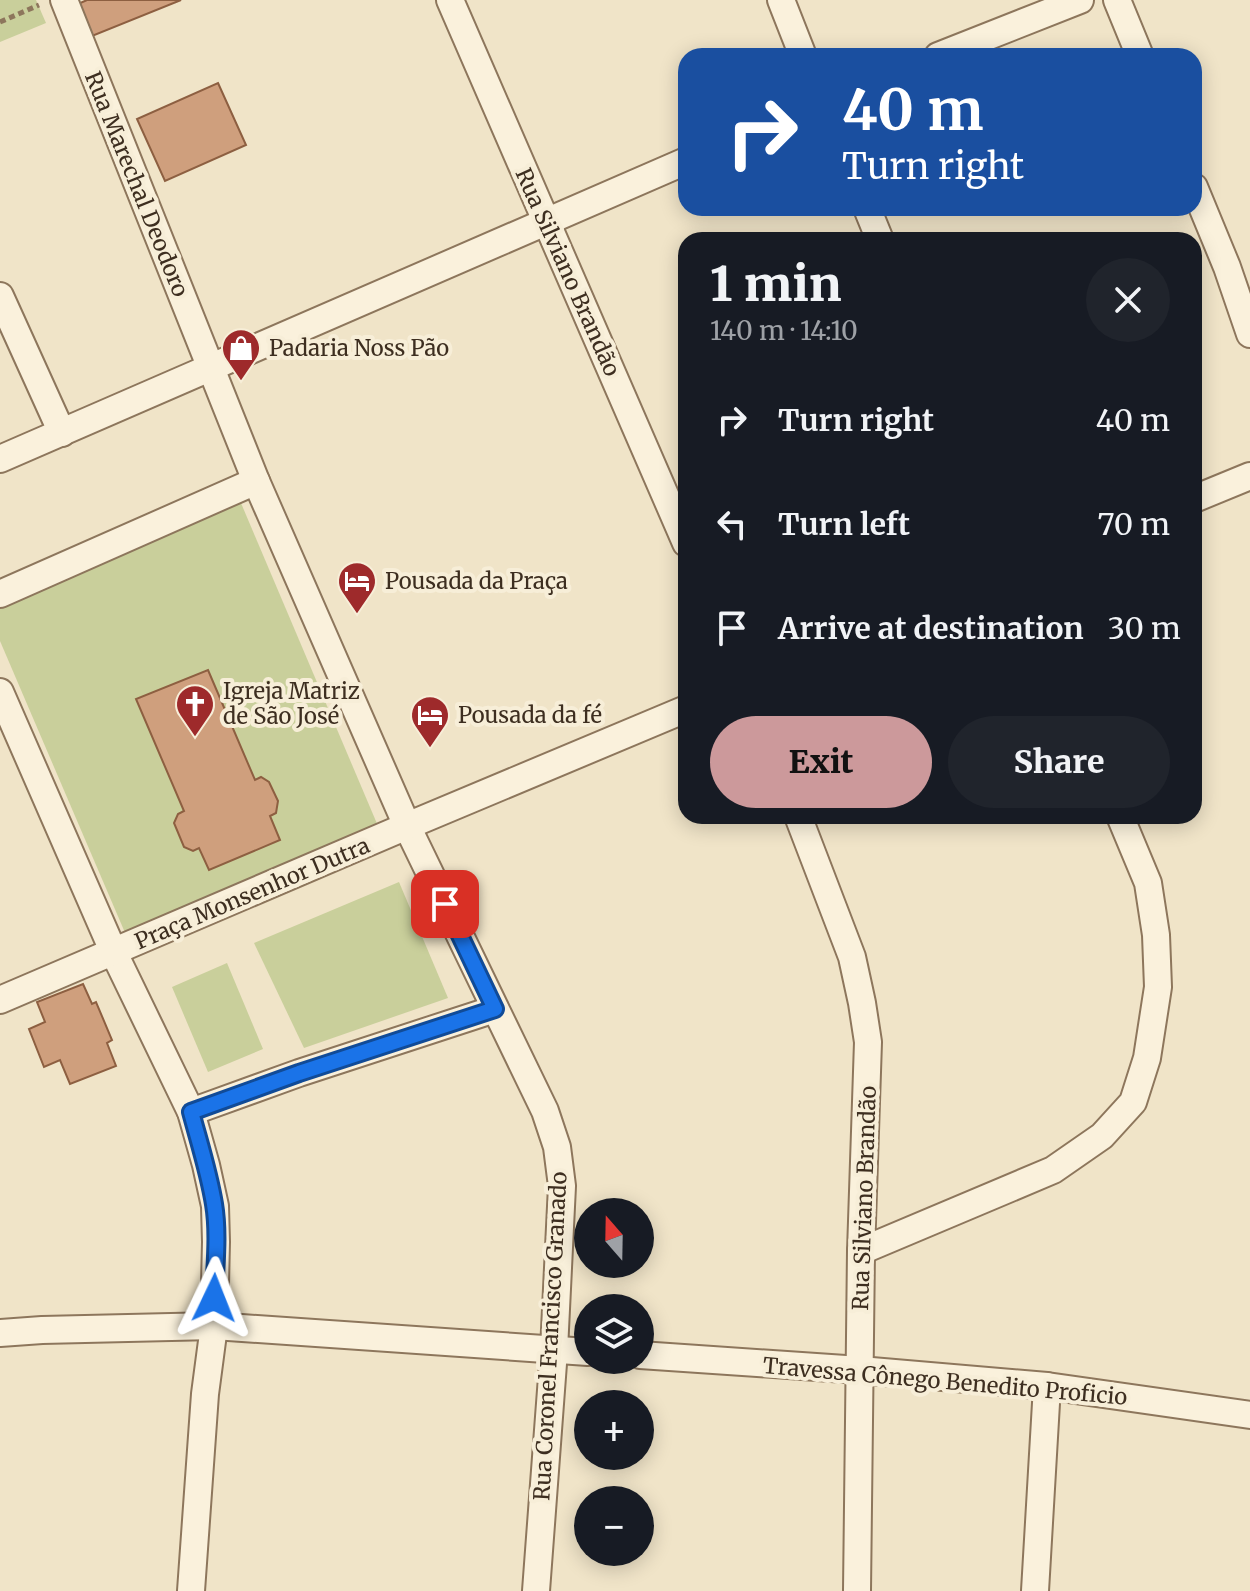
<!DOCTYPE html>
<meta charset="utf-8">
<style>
:root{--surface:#171b24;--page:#20242c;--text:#f1f3f6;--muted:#9ea1a6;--accent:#cc999b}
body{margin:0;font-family:Merriweather,serif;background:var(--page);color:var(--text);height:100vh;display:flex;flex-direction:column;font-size:30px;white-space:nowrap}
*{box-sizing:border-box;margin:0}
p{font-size:26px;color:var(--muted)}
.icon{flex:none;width:44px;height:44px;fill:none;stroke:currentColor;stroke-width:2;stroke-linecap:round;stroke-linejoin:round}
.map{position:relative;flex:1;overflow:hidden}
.details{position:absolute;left:678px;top:232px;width:524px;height:592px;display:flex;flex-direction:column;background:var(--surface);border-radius:24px;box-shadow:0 4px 20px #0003}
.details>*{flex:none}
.banner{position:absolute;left:678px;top:48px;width:524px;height:168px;border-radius:24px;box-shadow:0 4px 20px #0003;background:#1a4fa0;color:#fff;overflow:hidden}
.needle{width:52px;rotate:340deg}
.controls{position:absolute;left:574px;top:1198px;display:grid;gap:16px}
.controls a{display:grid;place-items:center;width:80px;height:80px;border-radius:50%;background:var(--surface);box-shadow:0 4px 20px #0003;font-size:40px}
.pin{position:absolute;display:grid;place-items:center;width:68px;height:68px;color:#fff;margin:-34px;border-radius:16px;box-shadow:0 4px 12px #0006}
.me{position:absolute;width:88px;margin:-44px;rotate:2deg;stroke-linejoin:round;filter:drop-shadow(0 0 6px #0008)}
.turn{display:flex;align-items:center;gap:28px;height:168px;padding:0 32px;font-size:36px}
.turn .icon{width:104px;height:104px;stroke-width:2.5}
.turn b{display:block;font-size:56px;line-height:68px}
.round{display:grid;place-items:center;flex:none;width:84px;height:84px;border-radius:42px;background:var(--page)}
.head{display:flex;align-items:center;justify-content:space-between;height:136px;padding:0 32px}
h1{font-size:48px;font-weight:800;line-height:60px}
.action{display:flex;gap:16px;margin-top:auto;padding:16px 32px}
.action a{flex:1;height:92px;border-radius:48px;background:var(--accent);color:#111;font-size:32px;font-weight:800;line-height:92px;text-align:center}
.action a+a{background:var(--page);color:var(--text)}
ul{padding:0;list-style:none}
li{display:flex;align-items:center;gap:24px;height:104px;padding:0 32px}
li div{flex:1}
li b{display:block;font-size:30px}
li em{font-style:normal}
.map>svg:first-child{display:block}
.green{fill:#c9cf9b}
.building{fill:#cf9f7d;stroke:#8d5f41;stroke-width:2}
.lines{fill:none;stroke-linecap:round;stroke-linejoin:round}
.minor-casing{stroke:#8d765c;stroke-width:30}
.path{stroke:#8d765c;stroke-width:5;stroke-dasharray:6 4;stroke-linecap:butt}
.minor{stroke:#faf1dc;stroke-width:26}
.route-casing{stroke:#114b97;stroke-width:20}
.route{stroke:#1a73e8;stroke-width:14}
.labels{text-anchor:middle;stroke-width:8;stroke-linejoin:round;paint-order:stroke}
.street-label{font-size:22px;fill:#3d2e20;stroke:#f7eed8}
.poi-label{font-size:22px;fill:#3d2e20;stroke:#f7eed8;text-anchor:start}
</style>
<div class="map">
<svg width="1250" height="1591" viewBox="0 0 1250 1591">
<rect width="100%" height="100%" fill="#f0e4c8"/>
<g class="green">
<path d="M0,0H36L46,23L0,42Z"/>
<path d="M238,496L378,826L126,935L0,641V600Z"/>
<path d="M399,882L448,998L304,1048L254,943Z"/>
<path d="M227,963L263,1049L208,1072L172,987Z"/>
</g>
<g class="building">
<path d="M87,0H181L92,36L78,4Z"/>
<path d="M218,83L246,145L165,181L137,119Z"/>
<path d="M208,670L255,780L261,777L269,782L278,801L276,813L270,816L280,840L209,870L199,848L193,851L184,847L174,823L178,814L184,811L136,699Z"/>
<path d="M83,984L92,1004L96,1002L112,1040L107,1043L116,1066L70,1084L60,1060L44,1067L29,1029L45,1022L37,1002Z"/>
</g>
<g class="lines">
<defs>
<g id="minor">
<path d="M64,0L256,481L407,826L545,1111L557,1147L562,1186L554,1350L536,1591"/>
<path d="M450,0L686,543"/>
<path d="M781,0L803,56"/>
<path d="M1117,0L1140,56"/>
<path d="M938,56L1080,0"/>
<path d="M1194,187L1227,267L1250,334"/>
<path d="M867,208L880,240"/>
<path d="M0,296L62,433"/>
<path d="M0,459L686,161"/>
<path d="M1194,499L1250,476"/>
<path d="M0,594L256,481"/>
<path d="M0,692L114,953L191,1112L206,1165L215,1206L216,1242L214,1326L205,1394L191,1591"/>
<path d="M798,816L852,957L862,1003L868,1042L861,1251L857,1591"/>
<path d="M0,1000L407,826L686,709"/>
<path d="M191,1112L299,1073L495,1009"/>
<path d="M861,1251L1053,1170L1102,1136L1133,1102L1147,1058L1158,987L1156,935L1148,883L1120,816"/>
<path d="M0,1333L42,1330L214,1326L588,1352"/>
<path d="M640,1355L860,1370L1047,1386L1250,1415"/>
<path d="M1035,1591L1047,1386"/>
</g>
</defs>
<use href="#minor" class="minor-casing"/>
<path class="path" d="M0,22L39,5"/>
<use href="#minor" class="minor"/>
</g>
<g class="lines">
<defs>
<path id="route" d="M214,1298C215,1267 219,1234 214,1204C209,1173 199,1142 191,1112L299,1073L495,1009L445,904"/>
</defs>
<use href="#route" class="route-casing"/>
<use href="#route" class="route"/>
</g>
<defs>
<symbol id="shop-pin" viewBox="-11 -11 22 30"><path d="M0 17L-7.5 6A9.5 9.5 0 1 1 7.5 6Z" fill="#9e2a2b" stroke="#f7eed8"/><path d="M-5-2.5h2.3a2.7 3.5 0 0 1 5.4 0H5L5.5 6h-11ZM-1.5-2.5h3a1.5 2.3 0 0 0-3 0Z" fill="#fff"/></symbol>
<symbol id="hotel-pin" viewBox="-11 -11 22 30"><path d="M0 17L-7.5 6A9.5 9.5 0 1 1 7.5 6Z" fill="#9e2a2b" stroke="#f7eed8"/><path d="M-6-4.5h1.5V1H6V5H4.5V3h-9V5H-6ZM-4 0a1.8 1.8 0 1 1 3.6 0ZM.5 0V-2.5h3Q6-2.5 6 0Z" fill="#fff"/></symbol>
<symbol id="church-pin" viewBox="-11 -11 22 30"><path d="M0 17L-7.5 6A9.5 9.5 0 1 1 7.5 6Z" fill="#9e2a2b" stroke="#f7eed8"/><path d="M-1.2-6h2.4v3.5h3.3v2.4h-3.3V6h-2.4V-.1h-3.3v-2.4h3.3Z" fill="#fff"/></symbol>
</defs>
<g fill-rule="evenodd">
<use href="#shop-pin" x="219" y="326" width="44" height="60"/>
<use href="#hotel-pin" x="335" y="559" width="44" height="60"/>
<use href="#church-pin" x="173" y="682" width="44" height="60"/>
<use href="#hotel-pin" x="408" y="693" width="44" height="60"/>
</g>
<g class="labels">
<g class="street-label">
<text transform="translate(137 184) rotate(68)" y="8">Rua Marechal Deodoro</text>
<text transform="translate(568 272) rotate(66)" y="8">Rua Silviano Brandão</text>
<text transform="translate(252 893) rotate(-23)" y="8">Praça Monsenhor Dutra</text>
<text transform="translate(864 1198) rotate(-88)" y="8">Rua Silviano Brandão</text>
<text transform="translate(550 1336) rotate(-87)" y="8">Rua Coronel Francisco Granado</text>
<text transform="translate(945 1381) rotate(5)" y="8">Travessa Cônego Benedito Proficio</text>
</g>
<g class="poi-label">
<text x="269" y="356">Padaria Noss Pão</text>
<text x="385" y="589">Pousada da Praça</text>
<text x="223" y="699">Igreja Matriz<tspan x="223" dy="25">de São José</tspan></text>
<text x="458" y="723">Pousada da fé</text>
</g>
</g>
</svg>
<div class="controls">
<a><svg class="needle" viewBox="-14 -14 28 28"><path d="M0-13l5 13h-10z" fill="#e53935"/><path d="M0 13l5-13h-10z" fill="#9ea1a6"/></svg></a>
<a><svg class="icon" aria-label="layers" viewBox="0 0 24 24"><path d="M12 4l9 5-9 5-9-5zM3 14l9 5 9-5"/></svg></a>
<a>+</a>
<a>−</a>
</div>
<div class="pin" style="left:445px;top:904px;background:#d93025"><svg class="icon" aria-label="arrive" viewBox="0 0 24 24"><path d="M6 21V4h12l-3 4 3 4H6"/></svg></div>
<svg class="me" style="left:214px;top:1298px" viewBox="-20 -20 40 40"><path d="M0-17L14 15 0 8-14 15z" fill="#1a73e8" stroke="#fff" stroke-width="4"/></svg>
<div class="banner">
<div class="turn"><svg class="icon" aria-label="right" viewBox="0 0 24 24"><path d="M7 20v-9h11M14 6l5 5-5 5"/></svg><div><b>40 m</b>Turn right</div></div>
</div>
<section class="details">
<div class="head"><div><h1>1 min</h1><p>140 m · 14:10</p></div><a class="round"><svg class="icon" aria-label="close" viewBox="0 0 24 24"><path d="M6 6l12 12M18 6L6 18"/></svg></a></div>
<ul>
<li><svg class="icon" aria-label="right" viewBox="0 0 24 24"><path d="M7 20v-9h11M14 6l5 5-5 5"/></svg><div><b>Turn right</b></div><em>40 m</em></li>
<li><svg class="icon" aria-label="left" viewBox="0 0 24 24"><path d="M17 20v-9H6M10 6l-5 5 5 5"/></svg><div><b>Turn left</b></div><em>70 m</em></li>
<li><svg class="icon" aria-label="arrive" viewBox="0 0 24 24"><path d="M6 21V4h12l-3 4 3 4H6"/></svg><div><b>Arrive at destination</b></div><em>30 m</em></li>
</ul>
<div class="action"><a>Exit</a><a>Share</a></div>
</section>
</div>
